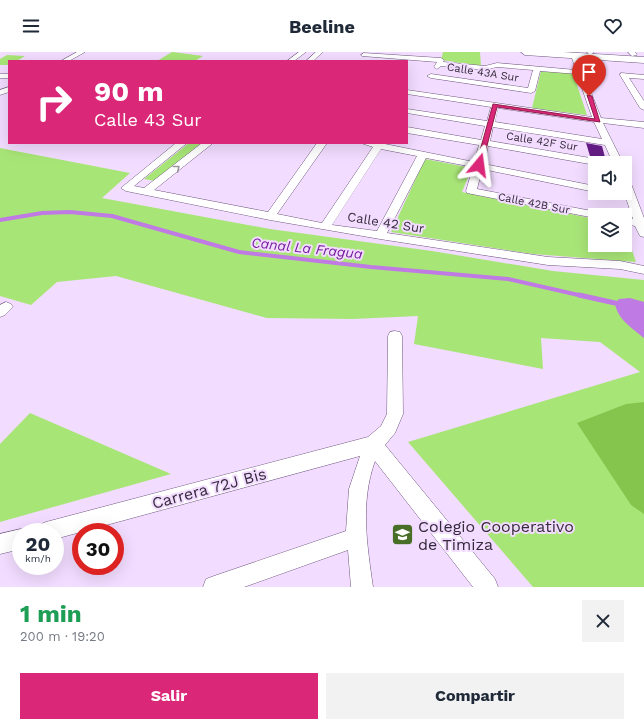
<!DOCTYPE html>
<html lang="es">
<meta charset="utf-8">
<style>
:root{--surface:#fff;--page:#f2f2f3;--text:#1f2937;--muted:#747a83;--accent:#db2777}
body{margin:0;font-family:"Work Sans",sans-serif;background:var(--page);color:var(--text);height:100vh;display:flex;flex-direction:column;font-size:15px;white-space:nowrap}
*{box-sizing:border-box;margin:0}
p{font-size:13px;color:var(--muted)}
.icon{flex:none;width:22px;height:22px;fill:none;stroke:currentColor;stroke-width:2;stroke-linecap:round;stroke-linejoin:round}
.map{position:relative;height:535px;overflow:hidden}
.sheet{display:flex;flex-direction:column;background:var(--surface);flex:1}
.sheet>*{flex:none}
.banner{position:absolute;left:8px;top:8px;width:400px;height:84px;border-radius:0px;box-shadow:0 4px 16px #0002;background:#db2777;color:#fff;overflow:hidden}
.tools{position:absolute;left:588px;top:104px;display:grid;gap:8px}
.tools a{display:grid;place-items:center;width:44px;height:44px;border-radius:0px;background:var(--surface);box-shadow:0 4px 16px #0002;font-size:20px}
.speed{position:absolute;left:12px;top:471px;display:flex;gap:8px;font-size:20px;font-weight:700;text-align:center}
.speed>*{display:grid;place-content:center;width:52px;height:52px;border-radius:50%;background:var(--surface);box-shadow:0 4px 16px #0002;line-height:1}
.speed small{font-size:10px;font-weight:400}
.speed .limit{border:6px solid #d22;background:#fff;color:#111}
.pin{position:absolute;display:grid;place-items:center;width:34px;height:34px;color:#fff;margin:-41px -17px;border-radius:50% 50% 50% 0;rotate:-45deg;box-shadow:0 0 4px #0007}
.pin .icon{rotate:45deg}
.me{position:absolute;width:44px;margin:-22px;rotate:16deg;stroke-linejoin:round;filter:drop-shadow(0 0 3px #0008)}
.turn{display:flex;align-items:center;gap:14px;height:84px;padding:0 20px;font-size:18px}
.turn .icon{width:52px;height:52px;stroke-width:2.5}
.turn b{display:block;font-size:28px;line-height:34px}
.round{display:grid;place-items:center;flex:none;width:42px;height:42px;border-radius:0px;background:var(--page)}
.summary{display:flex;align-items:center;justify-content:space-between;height:68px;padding:0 20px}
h1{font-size:24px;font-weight:700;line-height:30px;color:#1e9e55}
.primary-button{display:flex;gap:8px;margin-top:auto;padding:8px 20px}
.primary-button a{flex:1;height:46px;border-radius:0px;background:var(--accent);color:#fff;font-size:16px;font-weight:700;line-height:46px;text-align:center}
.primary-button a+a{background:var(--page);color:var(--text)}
header{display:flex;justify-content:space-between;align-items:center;height:52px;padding:0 20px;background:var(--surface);font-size:18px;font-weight:700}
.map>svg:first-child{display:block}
.green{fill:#a8e577}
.forest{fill:#85c54e}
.water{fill:#bf7ae4}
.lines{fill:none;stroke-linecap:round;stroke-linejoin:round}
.stream-far1{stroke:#bf7ae4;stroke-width:4}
.stream{stroke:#bf7ae4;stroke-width:5}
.building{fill:#641d84}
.minor-casing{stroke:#70587e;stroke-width:1}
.tertiary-casing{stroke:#70587e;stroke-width:1}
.minor{fill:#fff;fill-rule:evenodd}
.tertiary{fill:#fff;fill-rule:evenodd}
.oneway{stroke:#9a949d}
.route{fill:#db2777;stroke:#8e194d}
.labels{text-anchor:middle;stroke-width:4;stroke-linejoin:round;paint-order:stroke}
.far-street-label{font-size:11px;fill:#352a3b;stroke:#f2dcff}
.street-label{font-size:13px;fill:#352a3b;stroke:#f2dcff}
.water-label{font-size:14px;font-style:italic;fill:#761c9c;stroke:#f2dcff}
.near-street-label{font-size:16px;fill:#352a3b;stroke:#f2dcff}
.near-poi-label{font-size:16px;fill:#352a3b;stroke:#f2dcff;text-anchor:start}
</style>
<header><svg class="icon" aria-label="menu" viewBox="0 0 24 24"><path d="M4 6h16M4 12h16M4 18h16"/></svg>Beeline<svg class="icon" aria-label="heart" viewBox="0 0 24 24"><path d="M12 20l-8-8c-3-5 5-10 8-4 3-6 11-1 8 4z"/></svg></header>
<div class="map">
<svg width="644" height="535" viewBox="0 0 644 535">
<rect width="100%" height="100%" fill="#f2dcff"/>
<g class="green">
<path d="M172,0H173L203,4L195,9H157Z"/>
<path d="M443,0H480L481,14L441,8Z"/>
<path d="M7,3L25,4L17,9H9V13H0V7Z"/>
<path d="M541,19L573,21L587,63L532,56Z"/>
<path d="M189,91H202L155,129L144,127Z"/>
<path d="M0,96L130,121L102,146L270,177L432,199L553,219L644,228V535H533L408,390L640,320L600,290L541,286L543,317L414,292L418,264L353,267L267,266L116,224L57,230L31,253L0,244Z"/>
<path d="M425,107L472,116L462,140L595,167V193H625V177L636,210L533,202L391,180Z"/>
<path d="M30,361L171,422L0,470V392Z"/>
</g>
<path class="forest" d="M644,350V462L631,453L577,371L626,352Z"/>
<path class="water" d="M630,246L644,250V286C632,276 617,267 615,251L619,247Z"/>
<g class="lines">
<path class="stream-far1" d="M0,168L42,161L70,160L112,164L239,200L371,215L508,227L583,244"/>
<path class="stream" d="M579,243L615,251"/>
</g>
<path class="building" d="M586,91L602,94L606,109L590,104Z"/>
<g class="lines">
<defs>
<g id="minor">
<path d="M77,0H85L69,9H61Z"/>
<path d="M299,0H306L294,9H287Z"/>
<path d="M316,0H323L313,9H306Z"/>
<path d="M587,0H593V1L590,3Z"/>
<path d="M628,0H635L637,3L632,4Z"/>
<path d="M364,1L441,6L444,8L443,10L485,14L497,11L576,18L571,3L576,2L601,66L644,70V76L603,71L623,111H613L605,93L493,75L490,89L602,108L607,111H595V113L488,94L484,112L595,134V140L482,117L477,137L597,160L603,163H595V166L467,141L466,139L473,115L426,106L387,181L548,205L620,209L644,214V222L620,217L548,213L380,187L270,168L126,139L121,136L176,91H187L134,134L144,136L202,91H213L154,138L268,160L317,91H327L277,162L322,171L373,95L361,91H380L474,110L479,93L407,81V75L481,88L485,74L407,61V57L487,69L491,55L407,42V38L592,65L577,22L540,19L535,39L531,41L431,26L427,24L431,22L528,36L533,18L497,15L485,18L441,14L437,17L434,15L437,10L362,4L361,3ZM498,56L594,70L602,87L495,70ZM381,97L417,104L377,179L332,173Z"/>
<path d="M621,21L644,23V27L629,26L644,49V58L640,56L620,23Z"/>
<rect x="0" y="22" width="9" height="4"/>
<path d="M9,35V40L0,43V38Z"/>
<path d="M625,126L630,129L644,166V185L640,184L635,174L625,172V166L633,167L626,146L612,143L611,141H625Z"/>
<path d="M6,250L11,252L13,255L5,263L0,265V253Z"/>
<path d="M395,279L400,280L402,284L403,362L395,381L385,393L495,527L498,535H473L375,409C360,450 367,493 373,535H351L348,498L244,535H203L206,527L214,524L346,479L349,437L360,404L55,487V480H36L39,473L46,470L368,385L381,374L387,362L388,284L390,280Z"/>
<path d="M21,477L28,480H21V497L0,502V482Z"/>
</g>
<path id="tertiary" d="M521,0H563L644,5V11L525,3Z"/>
</defs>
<use href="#minor" class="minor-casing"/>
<use href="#tertiary" class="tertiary-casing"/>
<use href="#minor" class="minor"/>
<use href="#tertiary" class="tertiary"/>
</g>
<defs><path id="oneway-chevron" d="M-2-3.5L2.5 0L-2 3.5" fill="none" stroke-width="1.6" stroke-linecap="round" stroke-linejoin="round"/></defs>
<use class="oneway" href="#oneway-chevron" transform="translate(177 116) rotate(-39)"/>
<path class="route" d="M587,43L592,44L600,70L497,55L482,113L479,115L476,113L493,52L595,67Z"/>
<defs>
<symbol id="school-square" viewBox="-11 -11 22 22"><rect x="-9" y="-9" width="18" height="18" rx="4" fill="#486e28" stroke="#f2dcff"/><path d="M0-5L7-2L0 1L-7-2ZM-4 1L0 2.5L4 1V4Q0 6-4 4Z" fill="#fff"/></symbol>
</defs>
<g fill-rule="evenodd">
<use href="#school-square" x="390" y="470" width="25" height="25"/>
</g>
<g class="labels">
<g class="far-street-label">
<text transform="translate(483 20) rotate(9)" y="4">Calle 43A Sur</text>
<text transform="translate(542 89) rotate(9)" y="4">Calle 42F Sur</text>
<text transform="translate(534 151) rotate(11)" y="4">Calle 42B Sur</text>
</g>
<g class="street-label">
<text transform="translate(386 170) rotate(9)" y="5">Calle 42 Sur</text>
</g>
<g class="water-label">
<text transform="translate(307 196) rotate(6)" y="5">Canal La Fragua</text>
</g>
<g class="near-street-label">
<text transform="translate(209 436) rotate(-15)" y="6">Carrera 72J Bis</text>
</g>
<g class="near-poi-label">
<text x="418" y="480">Colegio Cooperativo<tspan x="418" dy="18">de Timiza</tspan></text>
</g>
</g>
</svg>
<div class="tools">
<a><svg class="icon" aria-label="sound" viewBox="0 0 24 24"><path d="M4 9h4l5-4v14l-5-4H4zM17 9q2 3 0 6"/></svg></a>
<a><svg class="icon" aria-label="layers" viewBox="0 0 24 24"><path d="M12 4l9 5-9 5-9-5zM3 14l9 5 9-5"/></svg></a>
</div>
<div class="speed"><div>20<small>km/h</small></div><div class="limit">30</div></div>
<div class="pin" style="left:589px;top:44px;background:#d93025"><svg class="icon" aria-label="arrive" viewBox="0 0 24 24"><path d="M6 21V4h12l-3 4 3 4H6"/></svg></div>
<svg class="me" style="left:479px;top:113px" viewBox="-20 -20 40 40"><path d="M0-17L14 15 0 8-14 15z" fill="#db2777" stroke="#fff" stroke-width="4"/></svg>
<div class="banner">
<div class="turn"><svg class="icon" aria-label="right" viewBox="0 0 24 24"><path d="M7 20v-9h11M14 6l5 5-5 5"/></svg><div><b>90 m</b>Calle 43 Sur</div></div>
</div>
</div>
<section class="sheet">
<div class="summary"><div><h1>1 min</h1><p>200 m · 19:20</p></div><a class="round"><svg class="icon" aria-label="close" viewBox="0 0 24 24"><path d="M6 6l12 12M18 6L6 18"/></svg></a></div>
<div class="primary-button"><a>Salir</a><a>Compartir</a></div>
</section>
